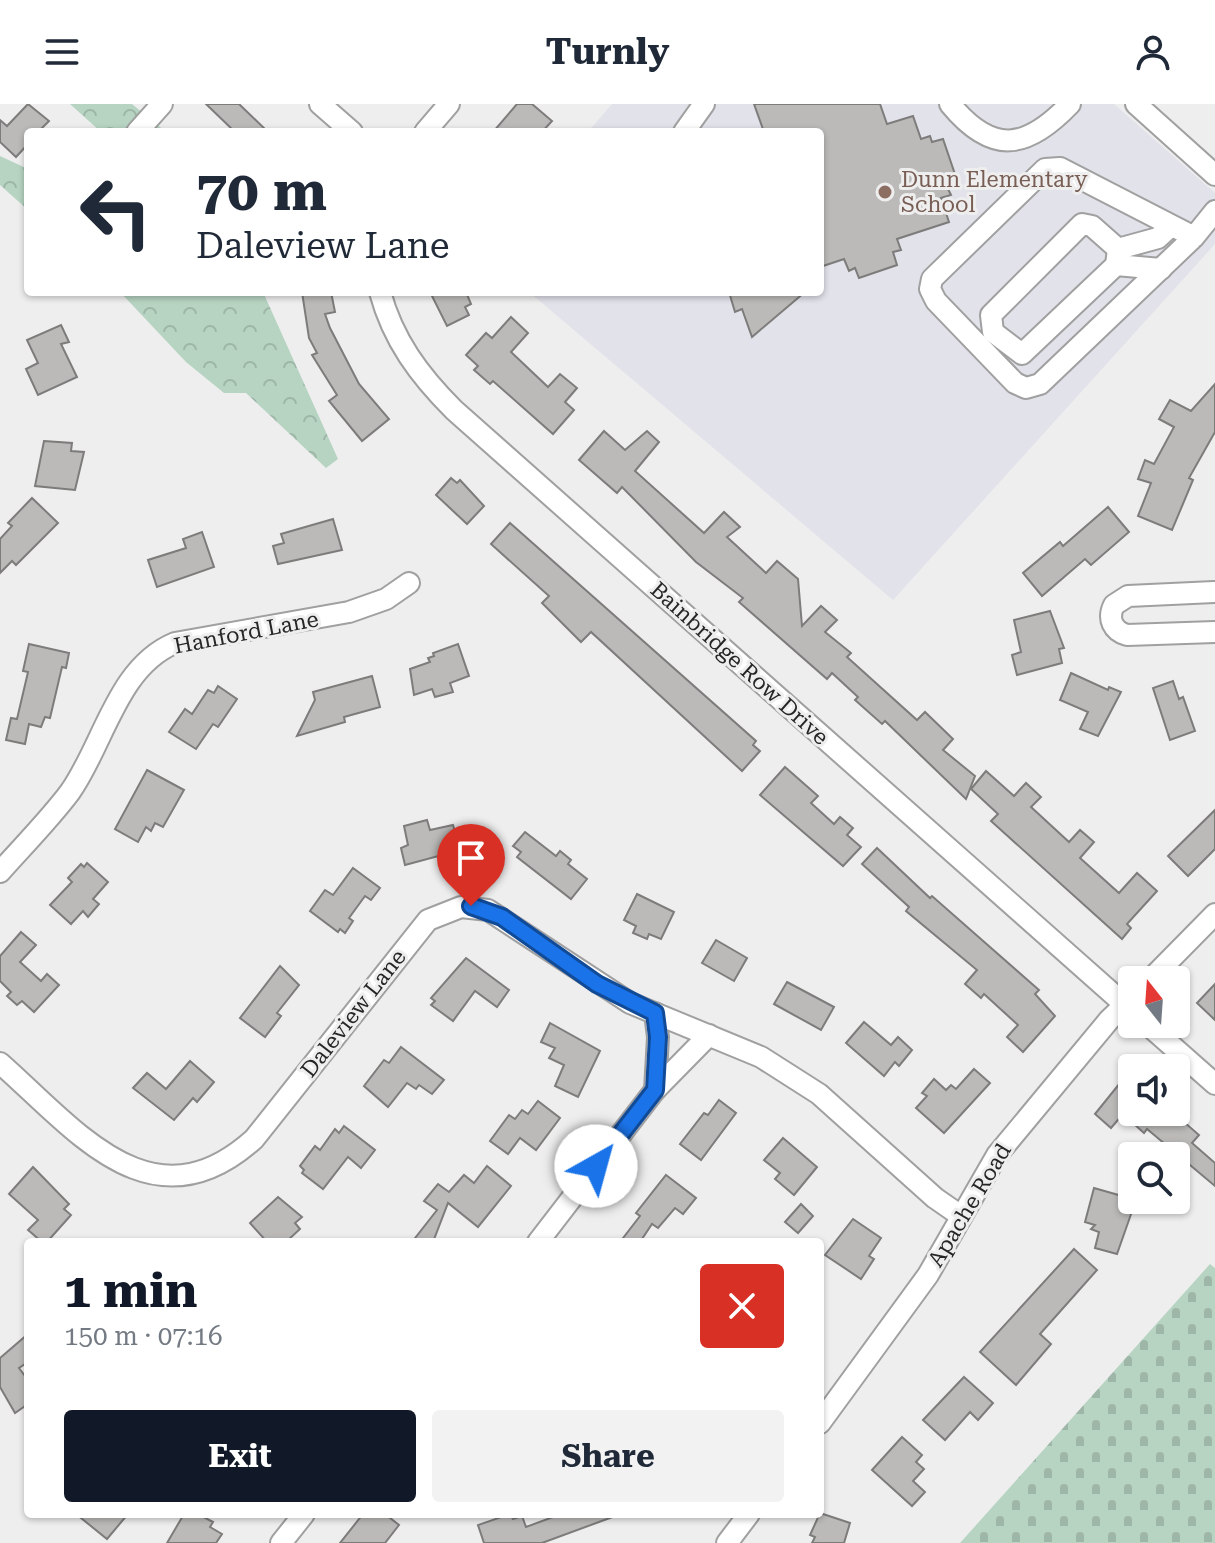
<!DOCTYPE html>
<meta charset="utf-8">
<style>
:root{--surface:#fff;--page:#f2f2f3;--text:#1f2937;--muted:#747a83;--accent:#111827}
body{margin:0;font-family:"Roboto Serif",serif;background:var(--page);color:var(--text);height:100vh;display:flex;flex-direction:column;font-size:30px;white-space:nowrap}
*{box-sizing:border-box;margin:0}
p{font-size:26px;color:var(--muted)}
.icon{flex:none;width:44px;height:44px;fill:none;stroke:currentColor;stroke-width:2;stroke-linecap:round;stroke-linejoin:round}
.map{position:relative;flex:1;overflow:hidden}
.side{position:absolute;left:24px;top:1134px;width:800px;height:280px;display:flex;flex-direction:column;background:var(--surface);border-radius:8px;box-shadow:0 2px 6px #0004}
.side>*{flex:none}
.banner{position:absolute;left:24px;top:24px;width:800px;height:168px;border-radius:8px;box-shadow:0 2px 6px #0004;background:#fff;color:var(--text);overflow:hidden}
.needle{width:52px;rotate:343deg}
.controls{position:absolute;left:1118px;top:862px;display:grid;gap:16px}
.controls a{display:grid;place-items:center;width:72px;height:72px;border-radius:8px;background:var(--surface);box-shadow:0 2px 6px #0004;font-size:40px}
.pin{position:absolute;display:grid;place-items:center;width:68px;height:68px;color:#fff;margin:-82px -34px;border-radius:50% 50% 50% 0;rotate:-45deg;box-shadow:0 0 8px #0007}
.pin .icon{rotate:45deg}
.me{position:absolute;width:88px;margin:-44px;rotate:38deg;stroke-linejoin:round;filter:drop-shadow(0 0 6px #0008)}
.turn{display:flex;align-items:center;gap:28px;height:168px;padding:0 40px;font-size:36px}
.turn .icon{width:104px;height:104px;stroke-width:2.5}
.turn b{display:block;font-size:56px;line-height:68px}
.round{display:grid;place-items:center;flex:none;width:84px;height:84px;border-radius:8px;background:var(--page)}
.overview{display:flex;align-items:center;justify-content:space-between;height:136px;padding:0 40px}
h1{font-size:48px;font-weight:700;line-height:60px;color:var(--accent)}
.button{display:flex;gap:16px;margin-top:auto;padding:16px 40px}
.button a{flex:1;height:92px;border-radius:8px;background:var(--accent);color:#fff;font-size:32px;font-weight:700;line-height:92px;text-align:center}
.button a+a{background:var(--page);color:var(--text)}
header{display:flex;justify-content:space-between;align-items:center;height:104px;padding:0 40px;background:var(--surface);font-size:36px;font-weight:700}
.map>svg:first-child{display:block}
.built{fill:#e1e2ea}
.forest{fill:url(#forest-crowns)}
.cemetery{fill:url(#cemetery-stones)}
.building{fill:#bbbab9;stroke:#7d7c7b;stroke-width:2}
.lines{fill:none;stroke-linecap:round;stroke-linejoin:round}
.minor-casing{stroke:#a0a0a1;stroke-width:24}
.minor{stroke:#fff;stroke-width:20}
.route-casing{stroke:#114b97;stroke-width:20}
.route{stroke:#1a73e8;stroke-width:14}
.education-dot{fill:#8d6e63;stroke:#eeeeef;stroke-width:3}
.labels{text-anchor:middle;stroke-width:6;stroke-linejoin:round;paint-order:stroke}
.education-label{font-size:22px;fill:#785e54;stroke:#eeeeef;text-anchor:start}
.street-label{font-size:22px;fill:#262627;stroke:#eeeeef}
</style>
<header><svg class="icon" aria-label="menu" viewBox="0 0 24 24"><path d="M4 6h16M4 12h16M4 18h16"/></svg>Turnly<svg class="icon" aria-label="person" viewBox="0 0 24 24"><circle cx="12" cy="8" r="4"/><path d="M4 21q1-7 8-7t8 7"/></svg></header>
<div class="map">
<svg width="1215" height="1439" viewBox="0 0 1215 1439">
<defs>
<pattern id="forest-crowns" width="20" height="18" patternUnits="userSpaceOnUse" patternTransform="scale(2)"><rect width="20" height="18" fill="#b7d4c2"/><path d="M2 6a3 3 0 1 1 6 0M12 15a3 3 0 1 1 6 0" fill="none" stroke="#9db6a7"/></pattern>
<pattern id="cemetery-stones" width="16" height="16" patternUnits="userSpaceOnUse" patternTransform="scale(2)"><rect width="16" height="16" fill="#b7d4c2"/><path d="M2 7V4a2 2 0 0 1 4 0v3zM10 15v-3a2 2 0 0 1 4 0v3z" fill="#9db6a7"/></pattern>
</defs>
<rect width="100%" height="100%" fill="#eeeeef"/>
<path class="built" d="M612,0H1114L1215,89V140L893,496L529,188H820V28H588Z"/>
<g class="forest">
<path d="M70,0H132L166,28H101Z"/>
<path d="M0,52L28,65V106L0,81Z"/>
<path d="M120,188H263L338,355L326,364L246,289H224L186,258Z"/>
</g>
<path class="cemetery" d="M1210,1160L1215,1164V1439H960Z"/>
<g class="building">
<path d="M28,0L49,17L38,28H28V40L16,53L0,38V16L7,22Z"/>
<path d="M206,0H239L268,28H235Z"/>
<path d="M517,0H532L552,17L542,28H493Z"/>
<path d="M754,0H880L887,20L913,12L921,35L930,32L932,38L943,35L959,82L948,85L951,91L941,94L949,118L897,135L901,146L893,148L897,161L859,174L855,164L849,167L844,155L820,163V28H764Z"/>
<path d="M302,188H331L335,208L325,210L330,224L359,280L389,315L362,337L329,297L337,291L312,251L317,249L309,234Z"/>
<path d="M430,188H466L471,200L465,203L469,211L447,222Z"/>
<path d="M729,188H805L752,233L742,205L735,208Z"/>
<path d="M511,213L528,229L511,248L548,283L560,270L577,284L565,298L574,306L553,330L493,277L490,280L474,266L478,262L466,251L486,229L492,234Z"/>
<path d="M61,221L69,238L61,240L77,273L38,291L26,265L38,259L27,236Z"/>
<path d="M1215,280V328L1189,374L1193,376L1172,426L1138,412L1151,379L1138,375L1145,356L1154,360L1174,323L1159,315L1170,296L1191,307Z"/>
<path d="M604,327L625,346L647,327L659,338L635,367L704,429L724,408L740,423L727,433L766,469L777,457L798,475L802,522L821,502L837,516L825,528L851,549L847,553L917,616L925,608L953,635L943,646L975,672L966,695L885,617L882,620L855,596L858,593L832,569L827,575L739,498L743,494L696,458L622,383L617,389L579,356Z"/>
<path d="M44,337L72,339L71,347L84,348L75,386L35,382Z"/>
<path d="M451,374L457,379L460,376L484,402L467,420L436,391Z"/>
<path d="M32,394L58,419L16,461L12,457L0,469V435L12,422L8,419Z"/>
<path d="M1108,403L1129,428L1091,461L1085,455L1042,492L1023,469L1060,438L1063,442Z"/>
<path d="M333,415L342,446L278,460L273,442L284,439L281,430Z"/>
<path d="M510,419L756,637L753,641L760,647L742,667L591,528L581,538L542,499L549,492L491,440Z"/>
<path d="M202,428L214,463L157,483L148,456L186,444L183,435Z"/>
<path d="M1050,507L1064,544L1059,545L1062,559L1017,571L1012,551L1021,548L1014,516Z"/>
<path d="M29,540L69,549L66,564L62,563L50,614L45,613L41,623L29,620L25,640L6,636L11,614L17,615L28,568L23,567Z"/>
<path d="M458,540L469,572L450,579L453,588L435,593L432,585L414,591L410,565L430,558L428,554L434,552L433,549Z"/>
<path d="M1071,569L1108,586L1109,583L1121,588L1098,632L1080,625L1088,608L1060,596Z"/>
<path d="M372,572L380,603L344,613L345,618L297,632L315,596L313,588Z"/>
<path d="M1173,577L1179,595L1183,593L1195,627L1170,636L1153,584Z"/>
<path d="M218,582L237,595L218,623L213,620L196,645L169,628L185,605L192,610L208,586L214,589Z"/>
<path d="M785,663L818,692L811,699L834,720L840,713L853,724L847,731L861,743L843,762L760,691Z"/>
<path d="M147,666L184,686L163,723L155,719L151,727L146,723L138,738L115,725Z"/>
<path d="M986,667L1014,692L1026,679L1041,693L1031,703L1069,738L1080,726L1094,738L1080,754L1119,789L1137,769L1157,787L1127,820L1131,824L1122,835L991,717L998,710L971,685Z"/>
<path d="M1215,706V745L1188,772L1168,752Z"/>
<path d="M427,716L430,726L453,721L457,734L489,738L476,742L475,749L457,747L405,761L401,744L408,741L404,722Z"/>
<path d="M525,728L556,752L560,747L571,756L568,760L587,775L571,795L517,753L521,748L513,742Z"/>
<path d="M877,744L930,794L932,792L1039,886L1035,890L1055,912L1023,948L1007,933L1018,921L984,890L981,894L965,880L977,866L906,807L909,803L862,760Z"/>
<path d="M87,759L108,778L93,795L99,800L88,813L83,807L71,820L50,801L72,778L68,774L81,760L84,763Z"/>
<path d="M353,764L380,784L371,796L365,792L349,814L353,817L345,829L340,825L338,828L310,807L325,786L333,791Z"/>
<path d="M637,790L674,808L661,835L649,830L647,835L633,829L636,822L624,816Z"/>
<path d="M21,828L36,841L20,858L41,877L47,870L59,881L34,908L22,897L17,901L7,892L11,888L0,877V852Z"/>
<path d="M716,836L747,854L734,877L702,859Z"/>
<path d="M466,854L509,886L497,903L475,887L453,917L431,901L435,897L431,894Z"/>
<path d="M280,862L299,881L277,909L281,912L265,933L240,914Z"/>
<path d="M787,878L834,903L821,926L774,900Z"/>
<path d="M1215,880V916L1197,899Z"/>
<path d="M864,918L891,941L898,933L912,946L899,962L895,958L884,972L846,939Z"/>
<path d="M550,919L600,947L578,993L555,982L564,961L549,954L555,944L541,938Z"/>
<path d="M401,943L444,976L432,990L419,981L416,985L407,979L388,1003L364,982L384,956L389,959Z"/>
<path d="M190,957L214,978L197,998L193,994L174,1016L133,984L147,969L166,985Z"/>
<path d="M1132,964V1008H1173L1184,1018L1199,1031L1192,1039L1215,1059V1082L1147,1025L1144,1029L1123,1010L1111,1024L1095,1010Z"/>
<path d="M974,965L990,979L944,1029L916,1004L927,992L922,989L934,975L946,986L951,981L956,985Z"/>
<path d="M719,996L736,1009L701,1056L680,1040L704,1009L708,1011Z"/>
<path d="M538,997L560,1014L536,1046L520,1034L508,1050L490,1037L509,1011L515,1015L522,1006L528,1010Z"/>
<path d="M344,1022L375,1046L361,1064L348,1053L323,1085L302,1069L304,1066L300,1062L315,1042L320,1046L335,1025L339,1029Z"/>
<path d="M783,1034L817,1063L794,1091L775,1075L780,1069L764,1056Z"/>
<path d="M487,1062L511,1082L478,1123L448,1099L433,1138H412L437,1106L424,1097L438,1080L449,1088L464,1071L474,1079Z"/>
<path d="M33,1063L69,1100L64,1105L71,1111L47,1138H42L28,1126L38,1116L9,1090Z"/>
<path d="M666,1071L696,1094L683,1110L675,1104L658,1124L652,1120L640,1138H620L640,1112L636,1109Z"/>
<path d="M1094,1084L1136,1096L1117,1150L1095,1144L1099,1128L1091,1125L1095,1121L1085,1118Z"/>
<path d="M278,1093L302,1113L295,1119L300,1125L286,1138H267L250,1119Z"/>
<path d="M801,1100L813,1112L798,1129L785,1118Z"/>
<path d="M853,1115L881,1134L869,1152L874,1155L861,1175L825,1151Z"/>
<path d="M1074,1145L1097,1166L1040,1230L1051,1240L1016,1281L980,1248Z"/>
<path d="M28,1230V1258L19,1264L28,1276V1300L15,1309L0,1283V1254Z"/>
<path d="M964,1273L993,1299L978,1316L970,1308L945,1336L923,1316Z"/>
<path d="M902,1333L922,1351L916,1358L924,1365L913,1377L925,1388L912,1402L872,1366Z"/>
<path d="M820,1409L850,1419L844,1439H812L815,1433L810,1431Z"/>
<path d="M76,1410H128L107,1435Z"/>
<path d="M184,1410H198L213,1418L210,1423L222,1430L216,1439H167Z"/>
<path d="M363,1410H385L399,1421L385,1439H340Z"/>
<path d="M510,1410L513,1415L522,1412L526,1423L561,1410L618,1411L542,1439H484L478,1421Z"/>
</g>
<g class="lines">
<defs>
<g id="minor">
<path d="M320,0L352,28"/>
<path d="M950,0C992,51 1026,46 1070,0"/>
<path d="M1136,0L1215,71"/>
<path d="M137,28L162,0"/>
<path d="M425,28L449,0"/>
<path d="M684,28L704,0"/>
<path d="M1194,133L1060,64L1045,65L932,175L930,185L936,197L1015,279L1026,284L1040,280L1194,133L1215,107"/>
<path d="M1118,145L1116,161L1022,250L993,228L991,211L1082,120L1092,122L1118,145L1158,134L1171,122"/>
<path d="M1116,161L1161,165"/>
<path d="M380,188C393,236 419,271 454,306L1132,907"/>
<path d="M1214,488L1128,492L1114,501C1107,515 1113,527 1127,531L1215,528"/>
<path d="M0,768C23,742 49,716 70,688C104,640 117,563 175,539L349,508L386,495L409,479"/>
<path d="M1150,876L1215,810"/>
<path d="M655,909L658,933L655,986"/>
<path d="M1147,920L1215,980"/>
<path d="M0,959C75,1025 152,1127 254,1035L428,816L461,803L488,806L630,899L761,953L819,990L935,1094L961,1112"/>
<path d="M538,1138L655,986L709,931"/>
<path d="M820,1319L928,1171L997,1051L1109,916L1132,894"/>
<path d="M281,1439L304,1410"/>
<path d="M727,1439L749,1410"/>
</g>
</defs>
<use href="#minor" class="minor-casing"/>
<use href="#minor" class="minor"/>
</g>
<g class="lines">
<defs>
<path id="route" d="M471,802L502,813L597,880L655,909L658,933L655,986L596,1062"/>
</defs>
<use href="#route" class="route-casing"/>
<use href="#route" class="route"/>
</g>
<circle class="education-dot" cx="885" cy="88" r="8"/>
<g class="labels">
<g class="education-label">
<text x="901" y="83">Dunn Elementary<tspan x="901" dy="25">School</tspan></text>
</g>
<g class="street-label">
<text transform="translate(246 528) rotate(-11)" y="8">Hanford Lane</text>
<text transform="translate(740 559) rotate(42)" y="8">Bainbridge Row Drive</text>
<text transform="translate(353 909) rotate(-52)" y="8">Daleview Lane</text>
<text transform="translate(969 1101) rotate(-59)" y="8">Apache Road</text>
</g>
</g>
</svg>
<div class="controls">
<a><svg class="needle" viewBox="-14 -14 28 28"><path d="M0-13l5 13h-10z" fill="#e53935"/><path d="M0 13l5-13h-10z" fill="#747a83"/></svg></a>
<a><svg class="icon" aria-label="sound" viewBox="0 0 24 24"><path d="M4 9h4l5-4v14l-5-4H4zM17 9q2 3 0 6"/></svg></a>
<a><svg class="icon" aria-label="search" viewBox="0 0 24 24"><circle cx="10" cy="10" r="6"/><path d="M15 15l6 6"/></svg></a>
</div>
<div class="pin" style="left:471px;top:802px;background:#d93025"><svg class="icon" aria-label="arrive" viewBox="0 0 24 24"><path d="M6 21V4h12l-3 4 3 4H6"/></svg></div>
<svg class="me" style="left:596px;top:1062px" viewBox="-20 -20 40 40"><circle r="19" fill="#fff"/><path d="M0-13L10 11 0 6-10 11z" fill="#1a73e8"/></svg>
<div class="banner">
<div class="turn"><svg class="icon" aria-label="left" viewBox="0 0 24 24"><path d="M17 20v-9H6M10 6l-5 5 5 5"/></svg><div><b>70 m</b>Daleview Lane</div></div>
</div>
<section class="side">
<div class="overview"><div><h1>1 min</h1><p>150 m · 07:16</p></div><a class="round" style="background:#d93025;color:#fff"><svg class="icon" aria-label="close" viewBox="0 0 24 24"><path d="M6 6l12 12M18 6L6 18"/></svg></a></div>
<div class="button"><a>Exit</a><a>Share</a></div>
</section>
</div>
